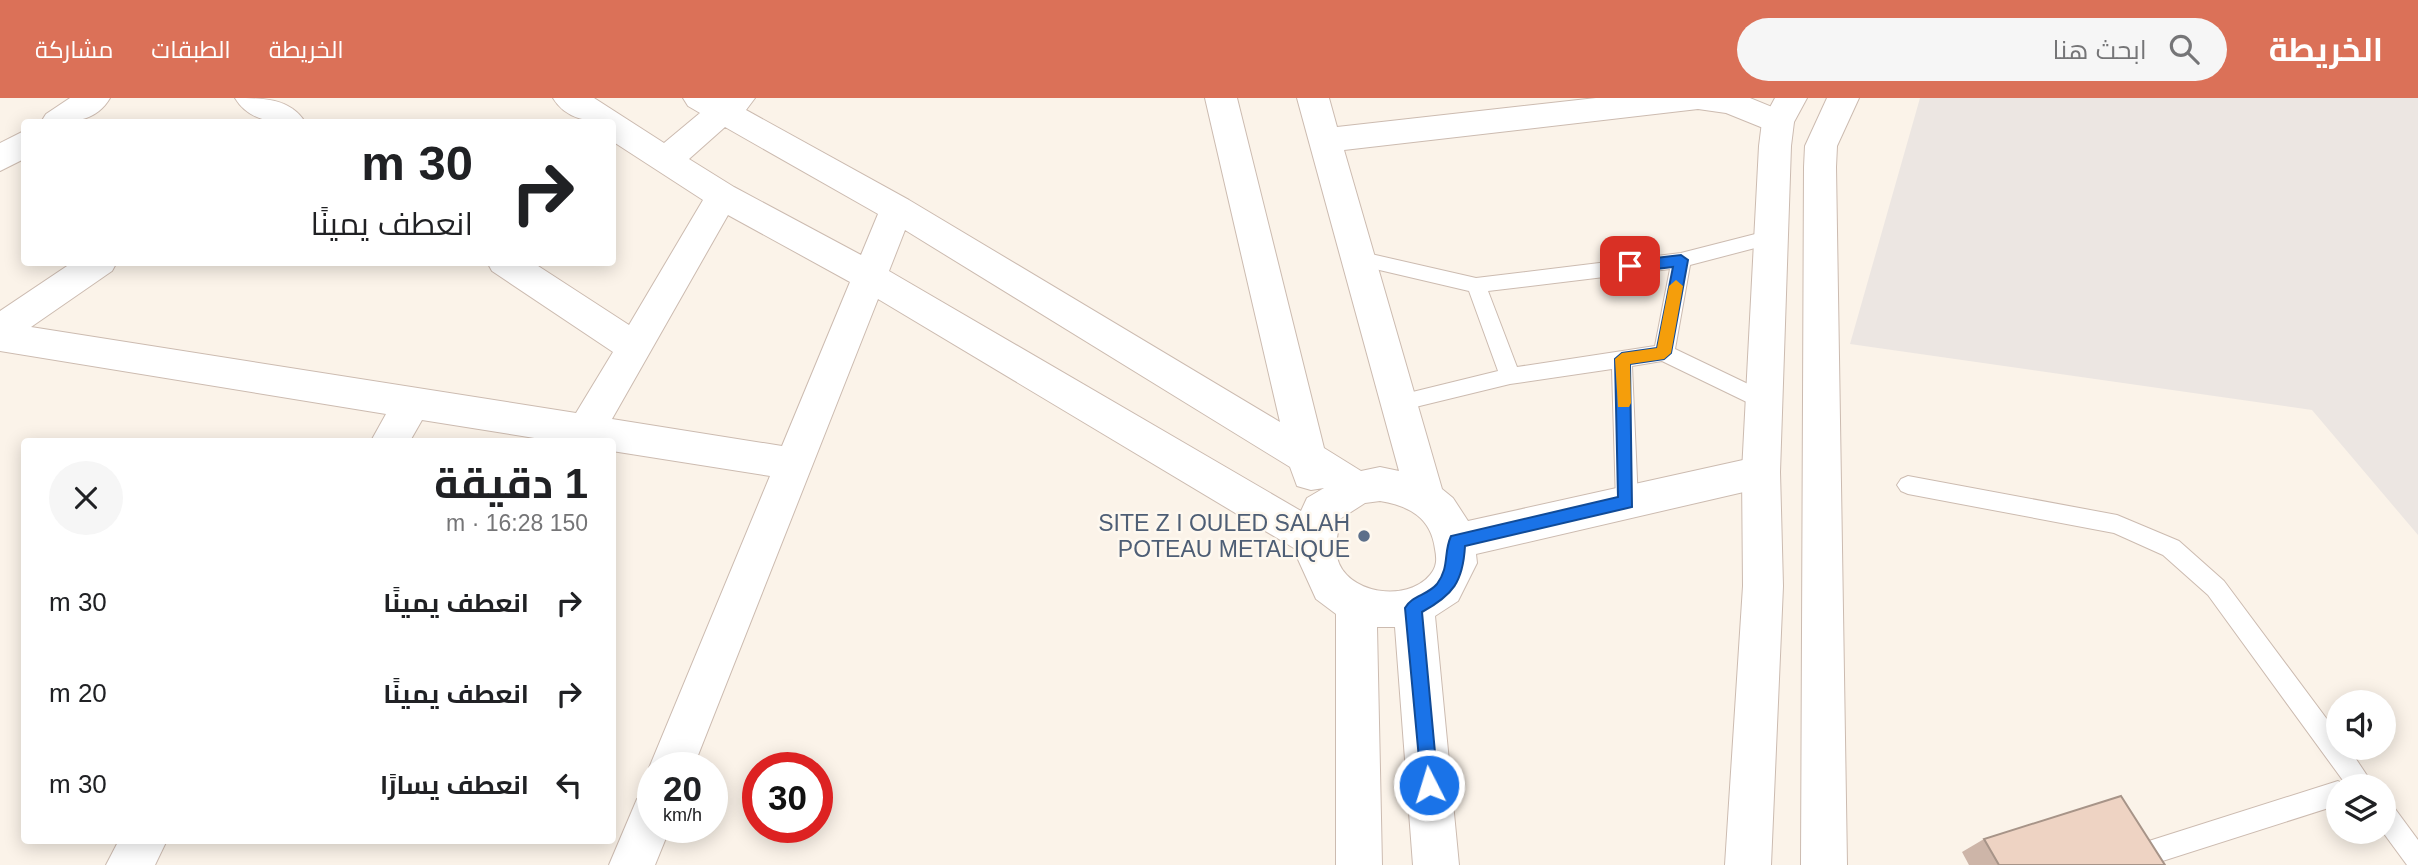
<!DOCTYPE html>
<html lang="ar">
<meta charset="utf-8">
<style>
:root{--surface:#fff;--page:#f6f6f6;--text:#202124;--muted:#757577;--accent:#db7158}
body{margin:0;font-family:Helvetica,Cairo,sans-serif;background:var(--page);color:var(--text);direction:rtl;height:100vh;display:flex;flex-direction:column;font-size:26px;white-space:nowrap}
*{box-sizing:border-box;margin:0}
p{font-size:23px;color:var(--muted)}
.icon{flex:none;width:38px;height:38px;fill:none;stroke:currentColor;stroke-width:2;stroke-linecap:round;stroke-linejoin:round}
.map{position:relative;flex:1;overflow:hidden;direction:ltr}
.side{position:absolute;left:21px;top:340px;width:595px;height:406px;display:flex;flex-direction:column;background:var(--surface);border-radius:7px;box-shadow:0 4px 18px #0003;direction:rtl}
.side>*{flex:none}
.banner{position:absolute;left:21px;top:21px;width:595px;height:147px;border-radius:7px;box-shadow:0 4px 18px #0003;direction:rtl;background:#fff;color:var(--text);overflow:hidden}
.controls{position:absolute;left:2326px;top:592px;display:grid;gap:14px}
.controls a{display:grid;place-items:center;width:70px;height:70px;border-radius:50%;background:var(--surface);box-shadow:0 4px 18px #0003;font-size:35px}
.speed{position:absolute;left:637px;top:654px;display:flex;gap:14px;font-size:35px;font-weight:700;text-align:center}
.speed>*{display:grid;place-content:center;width:91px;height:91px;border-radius:50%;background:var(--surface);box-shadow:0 4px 18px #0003;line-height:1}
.speed small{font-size:18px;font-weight:400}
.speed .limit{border:10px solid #d22;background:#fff;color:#111}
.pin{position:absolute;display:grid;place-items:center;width:60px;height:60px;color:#fff;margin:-30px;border-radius:14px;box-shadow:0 4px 10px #0006}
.me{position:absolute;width:77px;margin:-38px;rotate:355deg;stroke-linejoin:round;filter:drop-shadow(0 0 5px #0008)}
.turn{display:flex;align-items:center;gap:24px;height:147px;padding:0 28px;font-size:32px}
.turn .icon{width:91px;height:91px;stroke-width:2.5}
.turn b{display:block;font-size:49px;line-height:60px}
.round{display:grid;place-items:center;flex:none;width:74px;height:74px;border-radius:37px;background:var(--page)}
.summary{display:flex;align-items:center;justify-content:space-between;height:119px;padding:0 28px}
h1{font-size:42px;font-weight:700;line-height:52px}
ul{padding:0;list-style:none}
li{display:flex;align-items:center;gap:21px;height:91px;padding:0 28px}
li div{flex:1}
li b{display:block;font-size:26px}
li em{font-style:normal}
header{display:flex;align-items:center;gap:42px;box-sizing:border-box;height:98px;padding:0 35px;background:var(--accent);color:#fff}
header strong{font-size:33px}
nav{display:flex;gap:38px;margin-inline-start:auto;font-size:24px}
.search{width:490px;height:63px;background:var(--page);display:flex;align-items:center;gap:18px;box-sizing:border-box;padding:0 24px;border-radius:38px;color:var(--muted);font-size:26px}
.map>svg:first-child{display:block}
.industrial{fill:#ece6e2}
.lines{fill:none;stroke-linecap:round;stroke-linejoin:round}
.service-casing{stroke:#ccbbb0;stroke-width:2}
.minor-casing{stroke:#ccbbb0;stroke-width:2}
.tertiary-casing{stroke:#ccbbb0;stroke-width:2}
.service{fill:#fff;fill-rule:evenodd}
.minor{fill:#fff;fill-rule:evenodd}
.tertiary{fill:#fff;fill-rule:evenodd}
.wall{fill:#cdb5a8}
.building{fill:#eed3c3;stroke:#a79488;stroke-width:2}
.route{fill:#1a73e8;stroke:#114b97;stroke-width:2}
.slow{fill:#f59e0b}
.service-dot{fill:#5c6f8a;stroke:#fef8ef;stroke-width:2.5}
.labels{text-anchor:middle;stroke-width:5;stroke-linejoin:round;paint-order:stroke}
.service-label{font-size:23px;fill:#4e5e75;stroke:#fef8ef;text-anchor:end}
</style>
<header>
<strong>الخريطة</strong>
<div class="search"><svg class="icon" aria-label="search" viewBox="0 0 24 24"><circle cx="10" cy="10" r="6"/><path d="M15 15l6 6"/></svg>ابحث هنا</div>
<nav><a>الخريطة</a><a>الطبقات</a><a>مشاركة</a></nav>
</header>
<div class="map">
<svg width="2418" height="767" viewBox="0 0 2418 767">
<rect width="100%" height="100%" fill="#fbf3e9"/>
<path class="industrial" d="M1920,0H2418V437L2312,312L1850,246Z"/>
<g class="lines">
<defs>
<g id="service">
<path d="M1771,132L1780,139L1778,144L1690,167L1675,251L1771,297L1774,303L1771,309H1757L1662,263L1632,268L1638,404L1634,410L1627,413L1620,410L1616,404L1612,271L1510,286L1399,313L1392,311L1389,305L1392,299L1498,273L1469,193L1358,167L1349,160L1358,153L1476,180L1681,155ZM1670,171L1655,248L1517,269L1488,193Z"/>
<path d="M1908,378L2117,417L2179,443L2224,483L2338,636V649H2348L2374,688H2347L2208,497L2163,457L2114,435L1908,396L1901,393L1897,387L1901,381Z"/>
<path d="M2338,683L2347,688H2338V707L2150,767H2120L2118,761L2121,752L2130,749Z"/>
<path d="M2384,704L2393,708L2418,742V767H2407L2382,733Z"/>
</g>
<g id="minor">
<path d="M70,0H110C95,26 68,24 41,24L46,16Z"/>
<path d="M235,0C262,0 290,0 305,24C279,26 250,25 235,0Z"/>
<path d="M553,0H594L664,45L700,15L688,8L683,0H755L746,12L909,102L1280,324L1205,0H1237L1324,350L1361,373L1380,369L1399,373L1297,0H1329L1337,29L1596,0H1750L1789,16L1794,24L1789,32L1778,36L1726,15L1698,11L1344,52L1442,391L1453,400L1468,423L1761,358L1775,362L1780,374L1775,386L1761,390L1476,456L1477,465L1458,503L1435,518L1459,767H1413L1395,529H1377L1382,767H1336V516L1316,501L1296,457L1297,452L878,201L693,670H653V678L649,670L770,378L612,353V343H553L422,322L410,343H371L386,316L0,253V213L73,164H117L112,173L31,229L576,315L613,254L492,173L487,164H532L629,227L703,102L612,43V24C590,24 566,22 553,0ZM725,29L878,116L861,157L734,89L689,61ZM728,117L850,184L782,348L612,321ZM905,132L1290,369L1297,388L1311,392L1324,390L1307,400L1301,413L889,173ZM1380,403C1410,408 1431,420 1435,451C1437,461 1437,469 1430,477C1407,505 1345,496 1337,459C1334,448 1339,432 1340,421L1365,405Z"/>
<path d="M24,33V61L0,73V45Z"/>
<path d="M653,694V730H670L655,767H609L637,701Z"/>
<path d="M119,742H167L155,767H106Z"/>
</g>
<g id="tertiary">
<path d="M1775,0H1807L1794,24L1791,48L1780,374L1783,488L1771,767H1725L1743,488L1742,374L1759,48L1762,24Z"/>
<path d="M1827,0H1859L1837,48L1836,69L1847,767H1801L1804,69L1805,48Z"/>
</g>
</defs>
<use href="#service" class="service-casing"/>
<use href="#minor" class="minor-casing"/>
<use href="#tertiary" class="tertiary-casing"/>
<use href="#service" class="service"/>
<use href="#minor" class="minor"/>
<use href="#tertiary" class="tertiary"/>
</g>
<path class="wall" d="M1984,741L2165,767H1969L1962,754Z"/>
<path class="building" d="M2121,698L2165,767H1999L1984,741Z"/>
<path class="route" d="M1681,157L1688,162L1671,255L1664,261L1630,266L1632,409L1465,448C1463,484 1453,497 1422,514L1438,687L1435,693L1429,696L1422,693L1405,510C1411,498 1428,497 1437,486C1450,468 1443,456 1451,438L1618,399L1615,261L1622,255L1657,250L1673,169L1630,174L1623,168L1630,163Z"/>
<path class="slow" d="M1676,182L1683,188L1671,255L1664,261L1630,266L1631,305L1629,309H1618L1615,261L1622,255L1657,250L1669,188Z"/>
<circle class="service-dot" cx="1364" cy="438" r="7"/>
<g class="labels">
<g class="service-label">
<text x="1350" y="433">SITE Z I OULED SALAH<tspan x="1350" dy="26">POTEAU METALIQUE</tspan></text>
</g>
</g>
</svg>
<div class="controls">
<a><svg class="icon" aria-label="sound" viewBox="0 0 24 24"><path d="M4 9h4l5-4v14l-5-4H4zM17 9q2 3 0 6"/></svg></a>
<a><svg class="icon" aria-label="layers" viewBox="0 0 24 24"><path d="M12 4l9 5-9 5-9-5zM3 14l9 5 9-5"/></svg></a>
</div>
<div class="speed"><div>20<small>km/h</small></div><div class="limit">30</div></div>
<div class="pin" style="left:1630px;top:168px;background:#d93025"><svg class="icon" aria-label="arrive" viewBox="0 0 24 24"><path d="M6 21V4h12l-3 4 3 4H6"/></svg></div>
<svg class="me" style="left:1429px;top:687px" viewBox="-20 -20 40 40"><circle r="17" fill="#1a73e8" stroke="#fff" stroke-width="3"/><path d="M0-11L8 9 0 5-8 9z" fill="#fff"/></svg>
<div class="banner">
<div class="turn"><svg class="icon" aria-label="right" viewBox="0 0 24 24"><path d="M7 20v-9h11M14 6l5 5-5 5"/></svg><div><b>30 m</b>انعطف يمينًا</div></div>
</div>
<section class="side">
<div class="summary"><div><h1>1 دقيقة</h1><p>150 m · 16:28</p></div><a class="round"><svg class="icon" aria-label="close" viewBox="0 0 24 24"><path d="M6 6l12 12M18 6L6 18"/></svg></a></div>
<ul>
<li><svg class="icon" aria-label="right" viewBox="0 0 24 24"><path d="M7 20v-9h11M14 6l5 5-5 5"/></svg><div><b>انعطف يمينًا</b></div><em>30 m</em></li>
<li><svg class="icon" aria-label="right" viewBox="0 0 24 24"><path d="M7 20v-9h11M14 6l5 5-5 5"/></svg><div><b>انعطف يمينًا</b></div><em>20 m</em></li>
<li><svg class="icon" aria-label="left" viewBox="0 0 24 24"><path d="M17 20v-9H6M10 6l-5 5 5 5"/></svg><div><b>انعطف يسارًا</b></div><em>30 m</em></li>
</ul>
</section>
</div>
